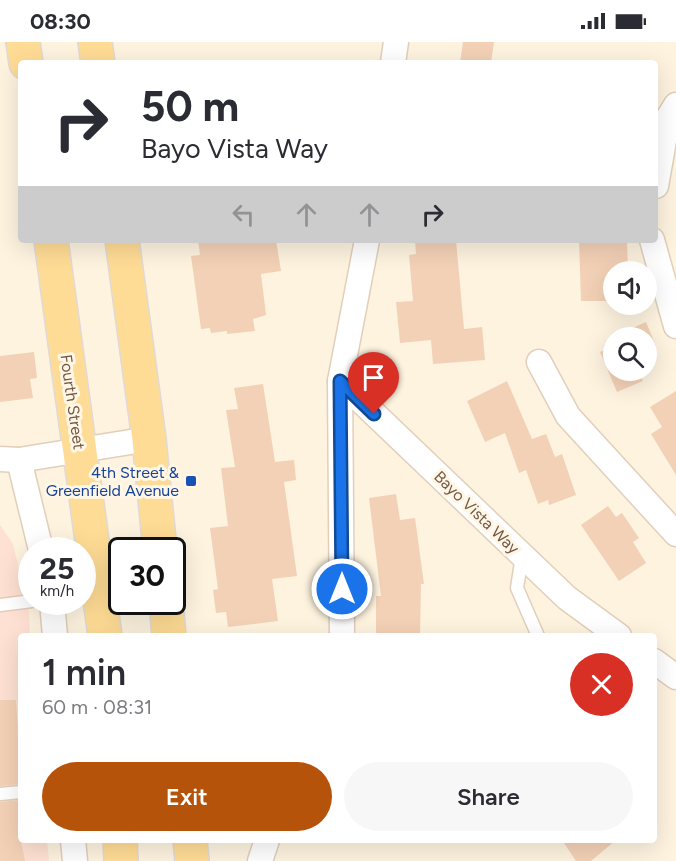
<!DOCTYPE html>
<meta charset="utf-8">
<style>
:root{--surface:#fff;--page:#f7f7f7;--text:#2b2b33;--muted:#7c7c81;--accent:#b45309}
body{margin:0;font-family:Figtree,sans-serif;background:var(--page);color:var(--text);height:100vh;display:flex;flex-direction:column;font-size:22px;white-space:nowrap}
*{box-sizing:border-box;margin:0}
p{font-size:20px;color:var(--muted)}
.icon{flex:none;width:33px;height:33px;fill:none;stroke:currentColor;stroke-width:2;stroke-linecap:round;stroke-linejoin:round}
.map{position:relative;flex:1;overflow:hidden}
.sheet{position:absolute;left:18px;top:591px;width:639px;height:210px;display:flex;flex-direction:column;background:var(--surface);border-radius:6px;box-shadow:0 6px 24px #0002}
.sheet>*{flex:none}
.hud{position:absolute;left:18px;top:18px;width:640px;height:183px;border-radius:6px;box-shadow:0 6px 24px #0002;background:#fff;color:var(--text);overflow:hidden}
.controls{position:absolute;left:603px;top:219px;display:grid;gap:12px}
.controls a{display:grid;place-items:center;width:54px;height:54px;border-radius:50%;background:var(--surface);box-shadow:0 6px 24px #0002;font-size:30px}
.speed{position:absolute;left:18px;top:495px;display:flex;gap:12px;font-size:30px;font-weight:700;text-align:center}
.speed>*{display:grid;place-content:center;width:78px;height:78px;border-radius:50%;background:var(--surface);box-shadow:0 6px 24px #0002;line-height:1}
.speed small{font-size:15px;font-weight:400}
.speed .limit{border:3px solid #111;border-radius:9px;background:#fff;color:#111}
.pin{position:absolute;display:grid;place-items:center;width:51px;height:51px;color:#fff;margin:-62px -26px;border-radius:50% 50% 50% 0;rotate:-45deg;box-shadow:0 0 6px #0007}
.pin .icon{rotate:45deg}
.me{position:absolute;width:66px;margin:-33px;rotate:0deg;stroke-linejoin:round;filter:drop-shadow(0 0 4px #0008)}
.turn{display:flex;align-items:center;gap:21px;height:126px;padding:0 24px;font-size:27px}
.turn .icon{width:78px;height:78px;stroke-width:2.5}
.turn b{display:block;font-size:42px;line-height:51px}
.lanes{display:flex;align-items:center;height:57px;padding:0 24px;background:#0003;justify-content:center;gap:30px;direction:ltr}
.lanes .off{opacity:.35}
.round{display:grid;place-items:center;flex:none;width:63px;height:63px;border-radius:32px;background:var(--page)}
.summary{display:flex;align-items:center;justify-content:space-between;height:102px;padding:0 24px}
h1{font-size:36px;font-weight:600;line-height:45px}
.cta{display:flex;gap:12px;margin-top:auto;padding:12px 24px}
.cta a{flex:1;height:69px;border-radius:36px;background:var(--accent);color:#fff;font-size:24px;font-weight:600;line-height:69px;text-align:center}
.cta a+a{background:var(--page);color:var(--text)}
.status{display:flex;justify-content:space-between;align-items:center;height:42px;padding:0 30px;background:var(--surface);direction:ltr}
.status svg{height:16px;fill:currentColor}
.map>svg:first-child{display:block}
.commercial{fill:#fee1d2}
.building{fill:#f3d1b6}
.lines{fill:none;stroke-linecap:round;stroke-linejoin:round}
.service-casing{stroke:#e1cfbb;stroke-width:15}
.minor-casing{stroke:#e1cfbb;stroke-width:27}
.primary-casing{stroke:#e0dad6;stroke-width:36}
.service{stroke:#fff;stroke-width:12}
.minor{stroke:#fff;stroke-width:24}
.primary{stroke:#ffdc95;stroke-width:33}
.route-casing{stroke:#114b97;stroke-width:15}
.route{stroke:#1a73e8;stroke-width:10}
.transit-dot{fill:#1a4fb4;stroke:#fff6e6;stroke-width:2}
.labels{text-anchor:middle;stroke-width:6;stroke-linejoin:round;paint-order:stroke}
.street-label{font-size:16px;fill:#745946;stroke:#fff6e6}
.transit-label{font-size:16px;fill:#164399;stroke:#fff6e6;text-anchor:end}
</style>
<div class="status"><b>08:30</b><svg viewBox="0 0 49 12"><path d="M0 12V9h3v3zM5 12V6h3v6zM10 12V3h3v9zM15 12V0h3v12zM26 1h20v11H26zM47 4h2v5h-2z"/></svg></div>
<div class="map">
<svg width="676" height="819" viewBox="0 0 676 819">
<rect width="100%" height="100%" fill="#fdf3df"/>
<path class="commercial" d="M0,483L13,502L29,571L30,594H21V798H47L49,819H0Z"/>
<g class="building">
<path d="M463,0H494L491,21H460Z"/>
<path d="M198,198H276L281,229L261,232L266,273L253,277L255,289L227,292V289L211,291L210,286L201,287L191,214L200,213Z"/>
<path d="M415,198H456L464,287L482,285L485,318L433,322L431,298L400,301L396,260L413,259L409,213L416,212Z"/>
<path d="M579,198H627L628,230H614V259H581Z"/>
<path d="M646,280L656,304L646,308V296H626L623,290Z"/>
<path d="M614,304V328H638L643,339L617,350L600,310Z"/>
<path d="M34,310L37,336L30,337L33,356L0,360V314Z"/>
<path d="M507,339L532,397L546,392L555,415L562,412L576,453L549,463L548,458L538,462L526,428L519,431L505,391L485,400L467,359Z"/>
<path d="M263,342L275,420L294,418L296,438L284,440L297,534L272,537L278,579L228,585L226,570L216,571L213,548L218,547L210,486L228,484L221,426L235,425L226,368L238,367L234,346Z"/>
<path d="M676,349V433L651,392L662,385L650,365Z"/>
<path d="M396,452L400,478L415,476L424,542H421L420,594H376V554H381L369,456Z"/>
<path d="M608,464L616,475L622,471L639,496L633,500L646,521L619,539L581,483Z"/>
<path d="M0,658H16L21,742L0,744Z"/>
<path d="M21,758V798L25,819H0V760Z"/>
<path d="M562,798H616L591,819H576Z"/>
</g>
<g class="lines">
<defs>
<g id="service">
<path d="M522,514L517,546L538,594"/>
<path d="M0,563L32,559"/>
<path d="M0,752L21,750"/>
</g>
<g id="minor">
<path d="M393,21L396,0"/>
<path d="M656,144L668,76L676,63"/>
<path d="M652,198L676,284"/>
<path d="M539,320L568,374L676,492"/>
<path d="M340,339L567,556L619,594"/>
<path d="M0,417L19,418L149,397"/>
<path d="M19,418L41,508"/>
<path d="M52,560L55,594"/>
<path d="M342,594L340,339L367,198"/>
<path d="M654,619L676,635"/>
<path d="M73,798L75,819"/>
<path d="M260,819L267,798"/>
</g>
<g id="primary">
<path d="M23,0L26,21"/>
<path d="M95,0L98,21"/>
<path d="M51,198L105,594"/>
<path d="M122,198L149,397L160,508"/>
<path d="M166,560L169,594"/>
<path d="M120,798L121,819"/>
<path d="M190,798L192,819"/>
</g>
</defs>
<use href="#service" class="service-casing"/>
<use href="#minor" class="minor-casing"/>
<use href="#primary" class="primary-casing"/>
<use href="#service" class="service"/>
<use href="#minor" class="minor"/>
<use href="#primary" class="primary"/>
</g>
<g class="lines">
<defs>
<path id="route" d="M342,547L340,339L374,372"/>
</defs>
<use href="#route" class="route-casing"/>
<use href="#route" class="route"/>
</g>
<rect class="transit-dot" x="185" y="433" width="12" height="12" rx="3"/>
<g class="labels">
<g class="street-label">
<text transform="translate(73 360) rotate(82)" y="6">Fourth Street</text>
<text transform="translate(477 470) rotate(44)" y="6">Bayo Vista Way</text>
</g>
<g class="transit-label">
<text x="179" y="436">4th Street &amp;<tspan x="179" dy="18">Greenfield Avenue</tspan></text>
</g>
</g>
</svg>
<div class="controls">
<a><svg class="icon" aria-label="sound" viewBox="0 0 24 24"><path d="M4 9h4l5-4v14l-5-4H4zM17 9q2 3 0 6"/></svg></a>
<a><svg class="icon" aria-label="search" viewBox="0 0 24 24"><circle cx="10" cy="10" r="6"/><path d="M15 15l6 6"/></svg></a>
</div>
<div class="speed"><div>25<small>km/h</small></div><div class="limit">30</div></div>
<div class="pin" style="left:374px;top:372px;background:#d93025"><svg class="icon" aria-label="arrive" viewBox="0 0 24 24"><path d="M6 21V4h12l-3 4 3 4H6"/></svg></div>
<svg class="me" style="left:342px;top:547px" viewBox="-20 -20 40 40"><circle r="17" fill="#1a73e8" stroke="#fff" stroke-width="3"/><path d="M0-11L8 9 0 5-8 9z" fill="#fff"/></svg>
<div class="hud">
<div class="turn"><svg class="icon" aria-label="right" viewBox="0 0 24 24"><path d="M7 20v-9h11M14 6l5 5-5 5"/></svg><div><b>50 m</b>Bayo Vista Way</div></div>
<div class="lanes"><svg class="icon off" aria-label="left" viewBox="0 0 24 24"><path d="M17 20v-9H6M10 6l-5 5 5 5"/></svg><svg class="icon off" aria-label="ahead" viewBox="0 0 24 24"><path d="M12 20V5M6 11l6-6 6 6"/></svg><svg class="icon off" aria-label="ahead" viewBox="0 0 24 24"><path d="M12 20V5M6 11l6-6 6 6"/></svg><svg class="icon" aria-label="right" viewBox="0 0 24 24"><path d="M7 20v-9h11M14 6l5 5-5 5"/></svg></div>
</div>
<section class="sheet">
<div class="summary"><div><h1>1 min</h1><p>60 m · 08:31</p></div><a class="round" style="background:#d93025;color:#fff"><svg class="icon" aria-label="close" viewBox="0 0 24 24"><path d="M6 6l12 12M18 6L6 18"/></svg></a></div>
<div class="cta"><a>Exit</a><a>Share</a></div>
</section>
</div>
